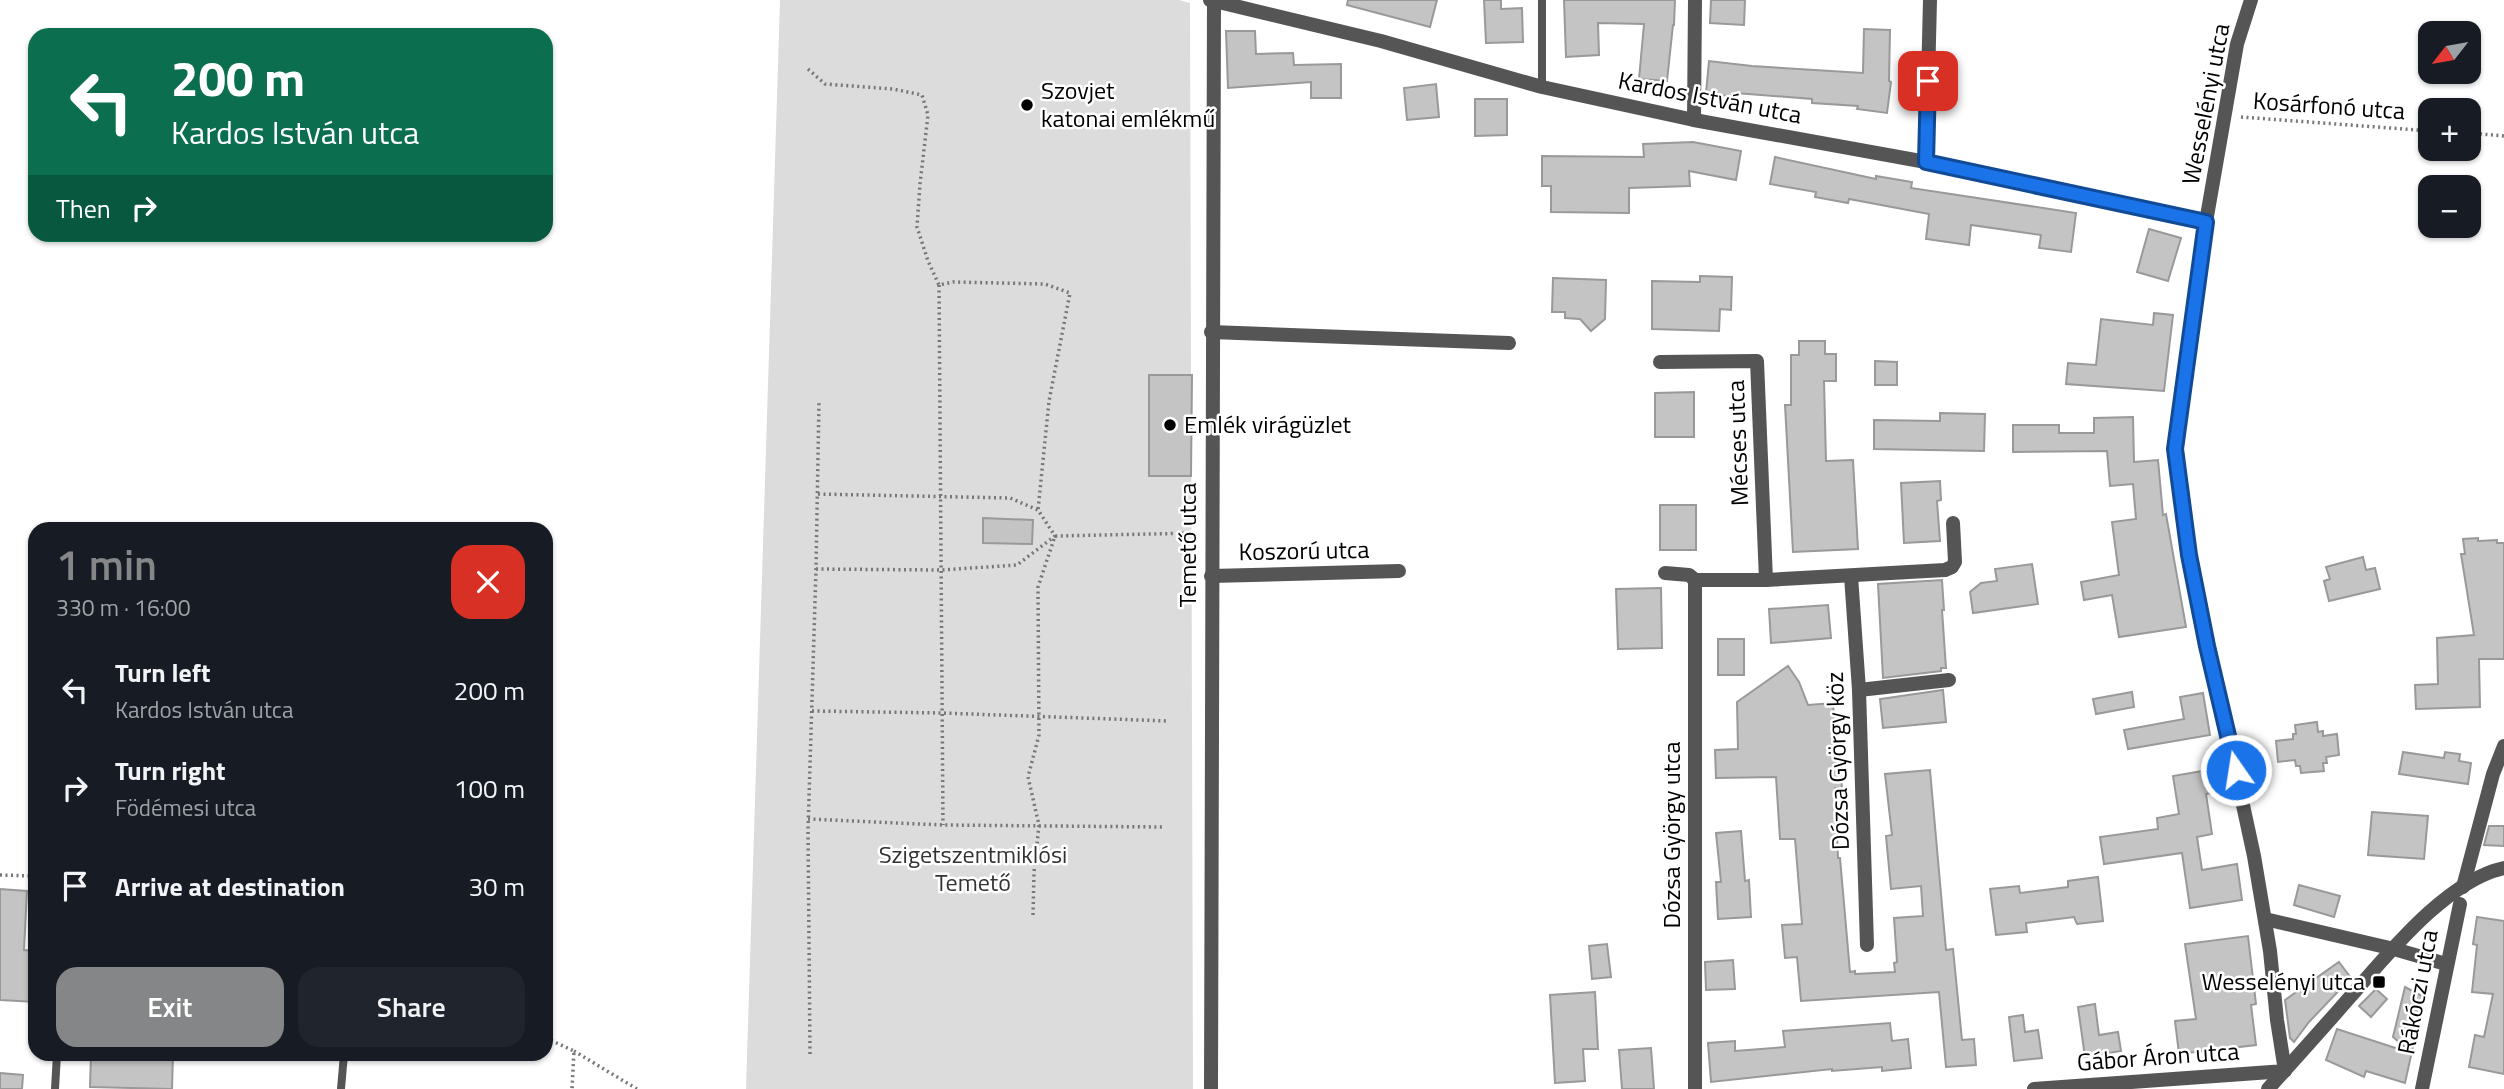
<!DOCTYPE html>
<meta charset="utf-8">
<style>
:root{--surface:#171b24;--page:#20242c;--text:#f1f3f6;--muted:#9ea1a6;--accent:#858687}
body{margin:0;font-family:"Titillium Web",sans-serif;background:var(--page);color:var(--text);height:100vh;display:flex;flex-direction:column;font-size:26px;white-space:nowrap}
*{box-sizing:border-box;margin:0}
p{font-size:23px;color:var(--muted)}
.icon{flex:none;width:38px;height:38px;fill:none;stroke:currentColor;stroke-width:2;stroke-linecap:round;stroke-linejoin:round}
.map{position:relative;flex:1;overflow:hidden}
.sheet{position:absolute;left:28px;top:522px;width:525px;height:539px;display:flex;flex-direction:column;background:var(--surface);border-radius:21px;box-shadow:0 2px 5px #0004}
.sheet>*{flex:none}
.banner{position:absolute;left:28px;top:28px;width:525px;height:214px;border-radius:21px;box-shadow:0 2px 5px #0004;background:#0b6e4f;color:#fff;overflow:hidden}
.needle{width:46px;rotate:239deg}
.controls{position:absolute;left:2418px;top:21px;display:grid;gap:14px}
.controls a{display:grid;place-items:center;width:63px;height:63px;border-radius:14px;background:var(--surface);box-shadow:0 2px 5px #0004;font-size:35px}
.pin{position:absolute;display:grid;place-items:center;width:60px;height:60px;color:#fff;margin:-30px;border-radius:14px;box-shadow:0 4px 10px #0006}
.me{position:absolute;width:77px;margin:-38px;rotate:347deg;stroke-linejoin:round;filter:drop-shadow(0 0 5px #0008)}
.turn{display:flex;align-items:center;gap:24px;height:147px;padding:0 28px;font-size:32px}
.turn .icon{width:91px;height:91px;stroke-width:2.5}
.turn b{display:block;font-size:49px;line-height:60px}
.then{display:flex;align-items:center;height:66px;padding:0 28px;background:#0003;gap:14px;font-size:26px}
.round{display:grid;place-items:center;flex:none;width:74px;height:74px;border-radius:21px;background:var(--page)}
.overview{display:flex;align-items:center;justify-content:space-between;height:119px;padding:0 28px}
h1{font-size:42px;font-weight:600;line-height:52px;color:var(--accent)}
.action{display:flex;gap:14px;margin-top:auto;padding:14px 28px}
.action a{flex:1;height:80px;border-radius:21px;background:var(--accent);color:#fff;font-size:28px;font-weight:600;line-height:80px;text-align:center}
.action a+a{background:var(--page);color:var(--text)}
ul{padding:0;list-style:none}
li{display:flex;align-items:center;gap:21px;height:98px;padding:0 28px}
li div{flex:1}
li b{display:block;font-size:26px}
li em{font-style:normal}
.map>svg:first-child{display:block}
.green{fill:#dcdcdc}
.building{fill:#c4c4c4;stroke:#999;stroke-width:2}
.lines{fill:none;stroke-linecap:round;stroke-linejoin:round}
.path{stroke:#777;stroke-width:3.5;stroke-dasharray:2 3.5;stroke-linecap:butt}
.service{stroke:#555;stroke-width:8}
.minor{stroke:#555;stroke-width:14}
.tertiary{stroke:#555;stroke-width:14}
.route-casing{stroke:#114b97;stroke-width:18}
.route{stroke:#1a73e8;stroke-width:12}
.poi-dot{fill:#000;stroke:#fff;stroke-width:2.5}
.labels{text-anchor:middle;stroke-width:5;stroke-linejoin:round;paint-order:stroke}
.poi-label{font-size:24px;fill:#000;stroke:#fff;text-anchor:start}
.street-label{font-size:24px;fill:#000;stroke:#fff}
.park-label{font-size:24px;fill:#333;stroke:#fff}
</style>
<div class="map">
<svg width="2504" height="1089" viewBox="0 0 2504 1089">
<rect width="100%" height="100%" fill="#fff"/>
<path class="green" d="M780,0H1179L1190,3L1193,1089H746Z"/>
<g class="building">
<path d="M1348,0H1437L1430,27L1347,5Z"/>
<path d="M1484,0H1501V9L1522,8L1523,42L1486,43Z"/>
<path d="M1564,0H1675L1674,25H1673L1667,81L1639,79L1644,24L1598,23L1599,55L1566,57Z"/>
<path d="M1711,0H1745L1744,25L1710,23Z"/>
<path d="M1864,29L1890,30L1889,81L1891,82L1887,113L1857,109L1858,106L1812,103V99L1735,93V97L1706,93L1709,61L1752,66L1863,73Z"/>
<path d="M1226,31H1255L1256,54L1293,53L1294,65L1341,64V98H1311V82L1228,88Z"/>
<path d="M1436,84L1439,117L1407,120L1404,88Z"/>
<path d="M1475,99H1507V135L1475,136Z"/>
<path d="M1693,142L1741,151L1736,180L1689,171L1690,186L1629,188V213L1551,212V186H1542V156L1644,157L1643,144Z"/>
<path d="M1775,157L1876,179V176L1912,182L1911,188L2076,213L2071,252L2039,248L2041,235L1971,225L1969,245L1926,239L1929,214L1849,199L1848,203L1815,197L1816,192L1770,184Z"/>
<path d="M2149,229L2181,238L2168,281L2137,272Z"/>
<path d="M1700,276L1732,277L1731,310L1720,309L1719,331L1652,329V281L1700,282Z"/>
<path d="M1553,278L1606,280L1605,319L1591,331L1580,319L1565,318V312H1552Z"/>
<path d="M2154,313L2173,315L2164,391L2066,384L2068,363L2096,365L2101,319L2153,325Z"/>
<path d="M1799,341H1825V354H1836V381H1824L1826,461L1853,460L1858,549L1793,552L1785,405H1791V355H1799Z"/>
<path d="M1875,361L1897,362V385H1875Z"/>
<path d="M1149,375H1192L1191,476H1149Z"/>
<path d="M1694,392V437H1655V393Z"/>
<path d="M1940,413L1985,414L1984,451L1874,449V420L1940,421Z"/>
<path d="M2133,417L2134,462L2158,460L2163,515L2166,514L2186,627L2119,637L2112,595L2084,600L2081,582L2119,575L2112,522L2136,519L2133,484L2110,486L2107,451L2013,452V425H2059V433H2094V418Z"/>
<path d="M1940,481L1941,500L1937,501L1940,541L1904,543L1901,483Z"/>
<rect x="1660" y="505" width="36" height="45"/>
<path d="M983,518L1033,520L1032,544L983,543Z"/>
<path d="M2478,538V541L2497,540V543H2504V659H2479L2480,707L2416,709L2415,685L2438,684L2437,638L2474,635L2461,554H2465L2463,539Z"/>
<path d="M2363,557L2366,570L2375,568L2380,589L2329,601L2324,581L2330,579L2326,567Z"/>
<path d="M2032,564L2038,604L1973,613L1970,592L1981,583L1997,581L1995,569Z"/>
<path d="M1942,580L1944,610H1942L1946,668H1941V671L1883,678L1878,584Z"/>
<path d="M1661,588L1662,648L1618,649L1616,589Z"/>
<path d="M1828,605L1831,638L1771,643L1769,609Z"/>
<rect x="1718" y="639" width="26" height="36"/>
<path d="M1788,666L1799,682L1808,705L1833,703L1836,756H1839L1842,788H1835L1838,858H1840L1850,972L1855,971V974L1895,972L1894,963L1897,962L1894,918L1923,916L1921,886L1891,889L1886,836L1892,835L1885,774L1930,770L1946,950L1953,949L1962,1040L1974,1039L1976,1065L1946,1067L1939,992L1801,1001L1797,957L1785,958L1782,925L1802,924L1795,839H1780L1776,777L1716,778L1715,750L1738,749L1737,702Z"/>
<path d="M1943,690L1946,722L1883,728L1880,699Z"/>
<path d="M2132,692L2134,707L2096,714L2093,699Z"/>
<path d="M2203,693L2210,735L2128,749L2124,730L2184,719L2180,697Z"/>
<path d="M2317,722L2318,732L2323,731V736L2337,734L2339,755L2326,757L2327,763H2323L2324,771L2301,773L2300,766H2296L2295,760L2278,762L2276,741L2293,739V734H2296L2295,725Z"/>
<path d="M2403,752L2444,758L2445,752L2460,754L2459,761L2471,763L2468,784L2399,774Z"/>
<path d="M2214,769L2217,792L2206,794L2212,834L2197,837L2202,870L2237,864L2242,900L2190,908L2182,853L2104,864L2100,837L2158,829L2157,818L2179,814L2173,776Z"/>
<path d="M2372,812L2428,816L2424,859L2368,855Z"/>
<path d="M2489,826H2504V846L2484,845Z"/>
<path d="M1741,831L1745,881L1749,880L1751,917L1718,919L1716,882H1721L1716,833Z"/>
<path d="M2098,877L2103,921L2077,924L2074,917L2026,923L2027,932L1996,935L1990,889L2019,886L2020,893L2068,887V881Z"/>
<path d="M2299,885L2340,896L2334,917L2294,905Z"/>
<path d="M0,889L27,891L24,950L35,951V1002L0,1000Z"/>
<path d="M2477,917L2504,921V1074L2469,1067L2475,1035L2484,1037L2493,994L2472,992L2477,945L2473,944Z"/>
<path d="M2248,936L2256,1004L2251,1005L2256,1045L2179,1054L2175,1021L2196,1019L2185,944Z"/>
<path d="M1607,944L1611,977L1592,979L1589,946Z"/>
<path d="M1733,960L1735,989L1706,990L1705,962Z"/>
<path d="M2339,962L2351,978L2309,1022L2294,1042L2290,1038L2285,1000Z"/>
<path d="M2405,987L2424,997L2405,1083L2366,1071L2364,1077L2326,1060L2337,1029L2411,1053L2393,1037Z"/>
<path d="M2376,989L2387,999L2371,1017L2359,1006Z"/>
<path d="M1595,992L1598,1049H1583L1585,1081L1555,1083L1550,995Z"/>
<path d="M2095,1004L2099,1035L2118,1032L2121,1051L2085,1057L2078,1007Z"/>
<path d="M2023,1015L2025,1032L2038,1030L2042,1058L2014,1061L2009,1017Z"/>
<path d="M1890,1023L1892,1041L1908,1039L1911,1068L1882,1071V1067L1832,1071V1069L1711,1082L1708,1043L1735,1041V1051L1785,1047L1783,1031Z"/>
<path d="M1651,1048L1654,1089H1622L1619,1050Z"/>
<path d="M91,1054H173L172,1089L90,1087Z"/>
<path d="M0,1073L23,1075L22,1089H0Z"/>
</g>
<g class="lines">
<g class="path">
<path d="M808,69L825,84L893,89L922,95L928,115L920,184L917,227L928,261L939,285L953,282L1045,284L1070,293L1049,401L1038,510"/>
<path d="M2241,117L2431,131"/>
<path d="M2469,133L2504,136"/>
<path d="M939,285L943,825"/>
<path d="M816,569L941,570L1017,565L1055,536L1038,510L1010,498L817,494"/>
<path d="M812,711L942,713L1168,721"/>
<path d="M808,819L943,825L1163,827"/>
<path d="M0,875L35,876"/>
<path d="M1033,915L1034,872L1039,825L1028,777L1039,735L1038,587L1055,536L1198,533"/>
<path d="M546,1038L574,1051L572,1089"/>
<path d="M574,1051L637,1089"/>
<path d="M810,1054L808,830L816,569L819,401"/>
</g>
<g class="service">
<path d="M1542,0V87"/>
<path d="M55,1089L57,1054"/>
<path d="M341,1089L344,1054"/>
</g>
<g class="minor">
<path d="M1210,0L1381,41L1542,87L1694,120L1926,162L2206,222"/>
<path d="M1694,120L1695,0"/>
<path d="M1926,162L1930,0"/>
<path d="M1211,332L1509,343"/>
<path d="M1660,362L1757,361L1766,580"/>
<path d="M1665,573L1689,575L1695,580H1766L1945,570L1952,567L1955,562L1953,523"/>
<path d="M1211,576L1399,571"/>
<path d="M1851,576L1859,690L1867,945"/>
<path d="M1695,580V1089"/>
<path d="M1859,690L1949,680"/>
<path d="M2463,887L2493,774L2504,746"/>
<path d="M2265,919L2394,949L2446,964"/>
<path d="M1211,1089L1214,0"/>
<path d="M2034,1089L2285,1071L2277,1020L2270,951L2254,856L2189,555L2175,449L2206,222L2237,44L2251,0"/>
<path d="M2422,1089L2460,904"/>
</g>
<path class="tertiary" d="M2268,1089C2296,1058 2323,1028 2350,997C2388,954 2447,880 2504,868"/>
</g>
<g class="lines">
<defs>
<path id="route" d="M1928,81L1926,162L2206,222L2175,449L2189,555L2207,646L2236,770"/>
</defs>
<use href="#route" class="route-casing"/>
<use href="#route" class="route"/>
</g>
<g class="poi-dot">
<circle cx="1027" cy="105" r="7"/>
<circle cx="1170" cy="425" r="7"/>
<rect x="2372" y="975" width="14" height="14" rx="3.5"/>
</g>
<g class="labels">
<g class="poi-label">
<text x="1041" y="99">Szovjet<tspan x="1041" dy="28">katonai emlékmű</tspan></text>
<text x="1184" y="433">Emlék virágüzlet</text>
<text x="2365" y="990" text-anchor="end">Wesselényi utca</text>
</g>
<g class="street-label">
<text transform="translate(1710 98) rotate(11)" y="8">Kardos István utca</text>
<text transform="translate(2206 104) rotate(-79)" y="8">Wesselényi utca</text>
<text transform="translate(2329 106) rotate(4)" y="8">Kosárfonó utca</text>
<text transform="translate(1738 443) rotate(-92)" y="8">Mécses utca</text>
<text transform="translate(1188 545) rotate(-90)" y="8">Temető utca</text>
<text transform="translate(1304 551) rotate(-1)" y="8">Koszorú utca</text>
<text transform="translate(1838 761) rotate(-92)" y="8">Dózsa György köz</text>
<text transform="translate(1672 835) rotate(-90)" y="8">Dózsa György utca</text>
<text transform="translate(2418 992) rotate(-79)" y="8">Rákóczi utca</text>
<text transform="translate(2158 1057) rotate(-4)" y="8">Gábor Áron utca</text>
</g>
<g class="park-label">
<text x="973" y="863">Szigetszentmiklósi<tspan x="973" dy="28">Temető</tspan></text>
</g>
</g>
</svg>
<div class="controls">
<a><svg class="needle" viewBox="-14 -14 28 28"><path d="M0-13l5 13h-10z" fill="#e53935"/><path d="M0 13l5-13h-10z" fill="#9ea1a6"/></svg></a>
<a>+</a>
<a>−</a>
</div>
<div class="pin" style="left:1928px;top:81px;background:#d93025"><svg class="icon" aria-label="arrive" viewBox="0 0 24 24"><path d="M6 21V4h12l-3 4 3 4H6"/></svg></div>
<svg class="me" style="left:2236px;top:770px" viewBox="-20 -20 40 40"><circle r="17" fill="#1a73e8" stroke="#fff" stroke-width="3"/><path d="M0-11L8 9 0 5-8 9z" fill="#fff"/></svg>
<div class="banner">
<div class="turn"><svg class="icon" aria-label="left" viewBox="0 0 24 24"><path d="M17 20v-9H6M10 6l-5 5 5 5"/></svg><div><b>200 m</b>Kardos István utca</div></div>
<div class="then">Then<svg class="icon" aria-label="right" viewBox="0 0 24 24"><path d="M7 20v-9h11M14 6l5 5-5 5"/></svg></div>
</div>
<section class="sheet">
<div class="overview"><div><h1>1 min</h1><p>330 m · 16:00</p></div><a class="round" style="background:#d93025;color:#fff"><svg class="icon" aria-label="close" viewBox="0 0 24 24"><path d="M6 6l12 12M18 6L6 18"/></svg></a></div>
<ul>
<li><svg class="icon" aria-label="left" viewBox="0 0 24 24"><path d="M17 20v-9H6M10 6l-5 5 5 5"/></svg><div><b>Turn left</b><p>Kardos István utca</p></div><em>200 m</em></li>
<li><svg class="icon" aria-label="right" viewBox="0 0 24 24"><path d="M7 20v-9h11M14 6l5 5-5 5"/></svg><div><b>Turn right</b><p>Födémesi utca</p></div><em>100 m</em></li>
<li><svg class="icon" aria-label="arrive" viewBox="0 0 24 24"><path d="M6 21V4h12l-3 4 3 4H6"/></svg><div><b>Arrive at destination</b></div><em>30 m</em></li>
</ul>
<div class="action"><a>Exit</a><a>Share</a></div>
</section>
</div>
